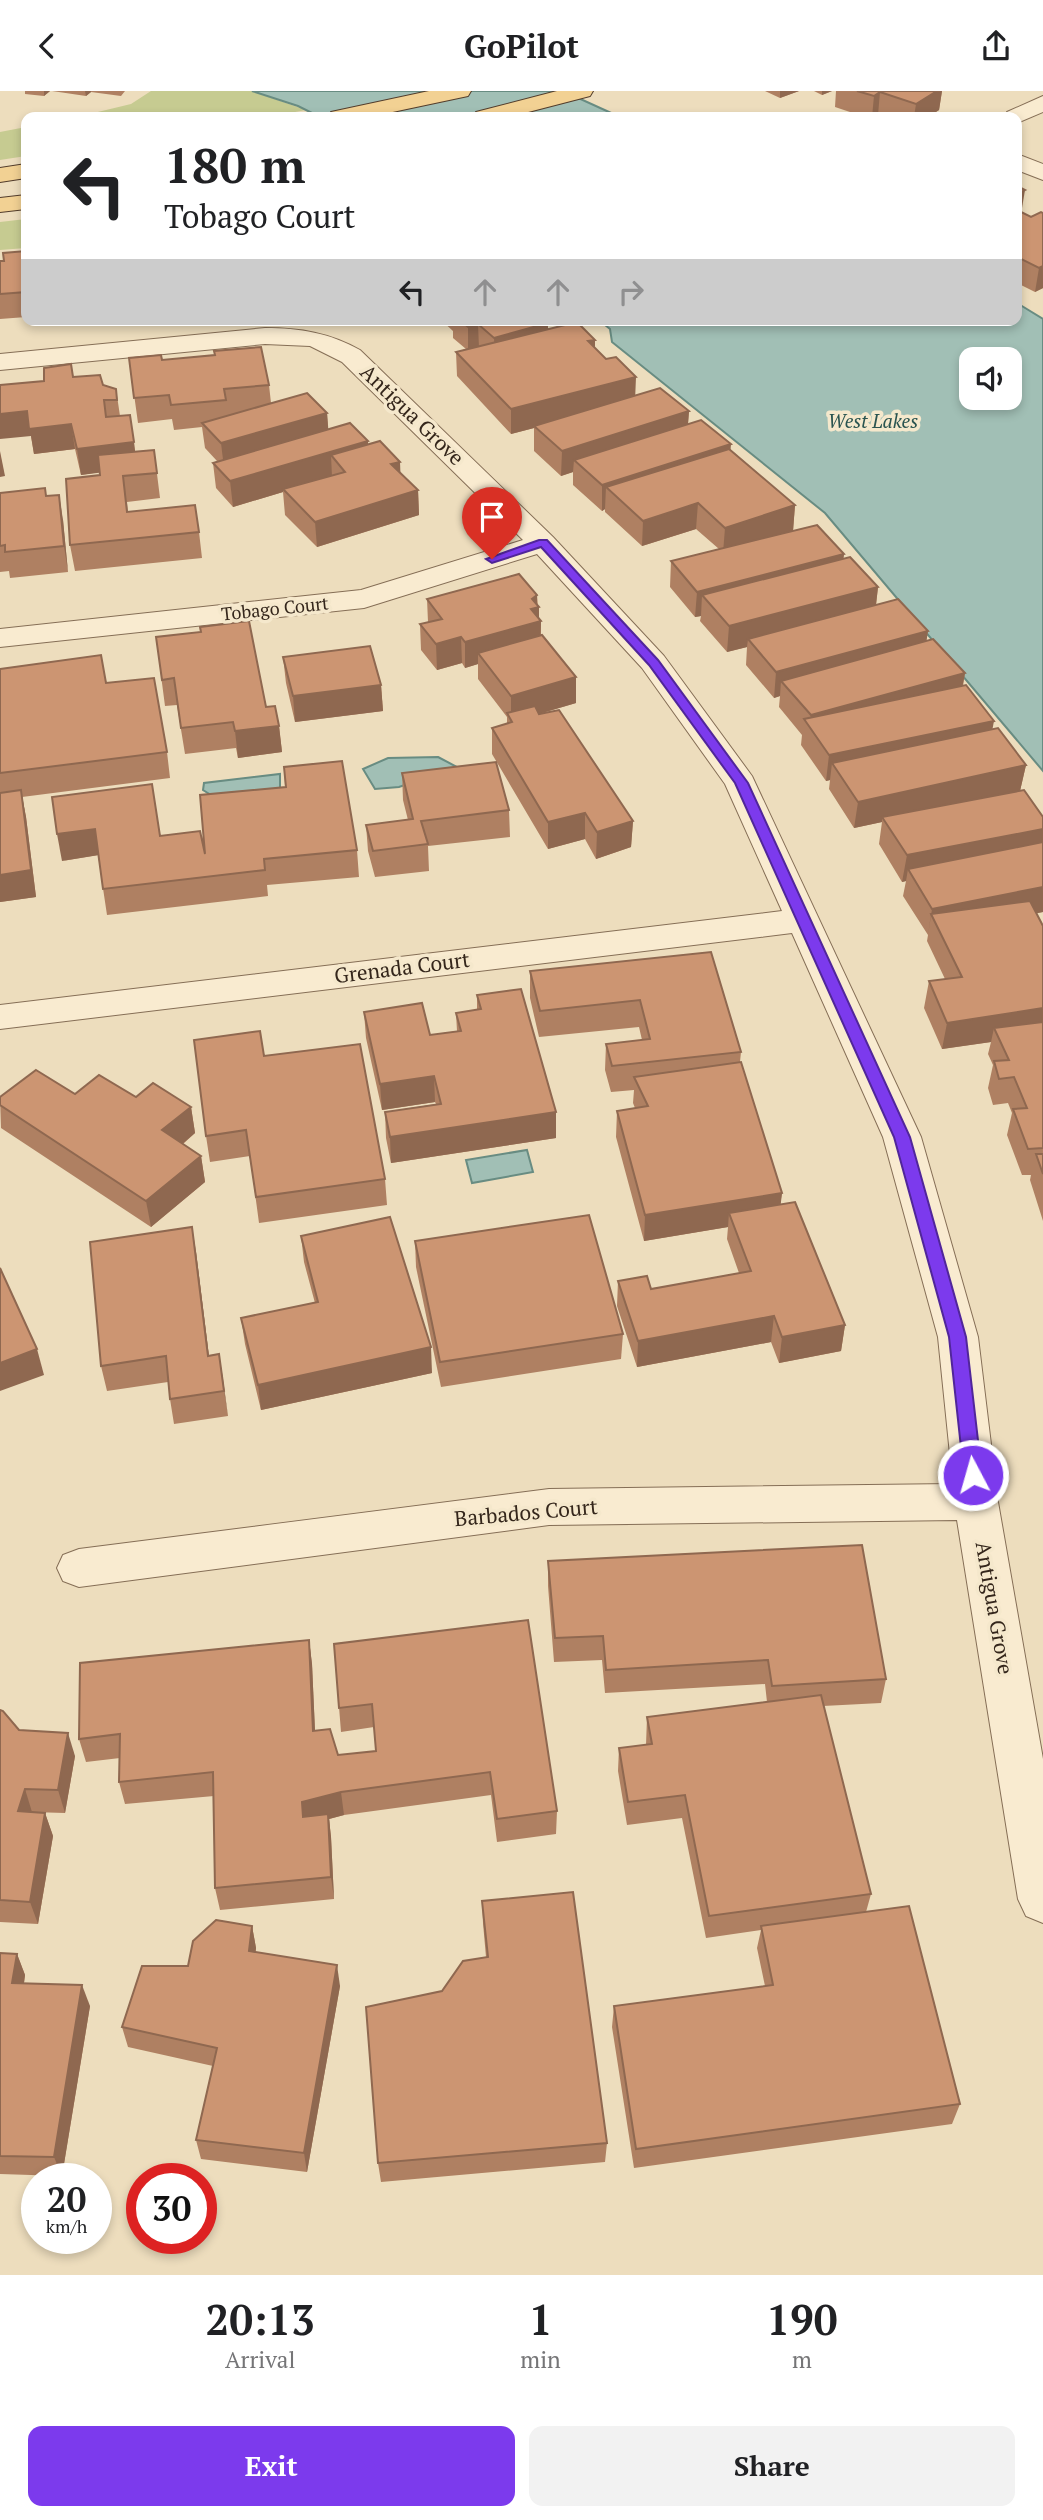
<!DOCTYPE html>
<style>
:root{--surface:#fff;--page:#f2f2f2;--text:#202124;--muted:#757577;--accent:#7c3aed}
body{margin:0;font-family:"PT Serif",serif;background:var(--page);color:var(--text);height:100vh;display:flex;flex-direction:column;font-size:26px;white-space:nowrap}
*{box-sizing:border-box;margin:0}
p{font-size:23px;color:var(--muted)}
.icon{flex:none;width:38px;height:38px;fill:none;stroke:currentColor;stroke-width:2;stroke-linecap:round;stroke-linejoin:round}
.map{position:relative;height:2184px;overflow:hidden}
.side{display:flex;flex-direction:column;background:var(--surface);flex:1}
.side>*{flex:none}
.top-card{position:absolute;left:21px;top:21px;width:1001px;height:214px;border-radius:14px;box-shadow:0 4px 10px #0003;background:#fff;color:var(--text);overflow:hidden}
.tools{position:absolute;left:959px;top:256px;display:grid;gap:14px}
.tools a{display:grid;place-items:center;width:63px;height:63px;border-radius:14px;background:var(--surface);box-shadow:0 4px 10px #0003;font-size:35px}
.speed{position:absolute;left:21px;top:2072px;display:flex;gap:14px;font-size:35px;font-weight:700;text-align:center}
.speed>*{display:grid;place-content:center;width:91px;height:91px;border-radius:50%;background:var(--surface);box-shadow:0 4px 10px #0003;line-height:1}
.speed small{font-size:18px;font-weight:400}
.speed .limit{border:10px solid #d22;background:#fff;color:#111}
.pin{position:absolute;display:grid;place-items:center;width:60px;height:60px;color:#fff;margin:-72px -30px;border-radius:50% 50% 50% 0;rotate:-45deg;box-shadow:0 0 7px #0007}
.pin .icon{rotate:45deg}
.me{position:absolute;width:77px;margin:-38px;rotate:354deg;stroke-linejoin:round;filter:drop-shadow(0 0 5px #0008)}
.turn{display:flex;align-items:center;gap:24px;height:147px;padding:0 28px;font-size:32px}
.turn .icon{width:91px;height:91px;stroke-width:2.5}
.turn b{display:block;font-size:49px;line-height:60px}
.lanes{display:flex;align-items:center;height:66px;padding:0 28px;background:#0003;justify-content:center;gap:35px;direction:ltr}
.lanes .off{opacity:.35}
.eta{display:flex;justify-content:space-evenly;align-items:center;height:119px;text-align:center}
.eta b{font-size:42px;font-weight:700;line-height:49px}
.action{display:flex;gap:14px;margin-top:auto;padding:14px 28px}
.action a{flex:1;height:80px;border-radius:14px;background:var(--accent);color:#fff;font-size:28px;font-weight:700;line-height:80px;text-align:center}
.action a+a{background:var(--page);color:var(--text)}
header{display:flex;justify-content:space-between;align-items:center;height:91px;padding:0 28px;background:var(--surface);font-size:32px;font-weight:700}
.map>svg:first-child{display:block}
.green{fill:#c6cb91}
.water{fill:#a1bfb5;stroke:#688c82;stroke-width:2;fill-rule:evenodd}
.lines{fill:none;stroke-linecap:round;stroke-linejoin:round}
.minor-casing{stroke:#856e56;stroke-width:2}
.major-casing{stroke:#523c2b;stroke-width:2}
.minor{fill:#f9ebd0;fill-rule:evenodd}
.major{fill:#f2d193;fill-rule:evenodd}
.wall{fill:#af8062}
.shaded-wall{fill:#8f6850}
.building{fill:#cc9572;stroke:#8f6850;stroke-width:2}
.route{fill:#7c3aed;stroke:#51269a;stroke-width:2}
.labels{text-anchor:middle;stroke-width:7;stroke-linejoin:round;paint-order:stroke}
.far-street-label{font-size:18px;fill:#34261b;stroke:#f5e8cc}
.far-water-label{font-size:19px;font-style:italic;fill:#2a5450;stroke:#f5e8cc}
.street-label{font-size:21px;fill:#34261b;stroke:#f5e8cc}
</style>
<header><svg class="icon" aria-label="back" viewBox="0 0 24 24"><path d="M15 5l-7 7 7 7"/></svg>GoPilot<svg class="icon" aria-label="share" viewBox="0 0 24 24"><path d="M12 15V3M7 8l5-5 5 5M5 13v7h14v-7"/></svg></header>
<div class="map">
<svg width="1043" height="2184" viewBox="0 0 1043 2184">
<rect width="100%" height="100%" fill="#edddbd"/>
<g class="green">
<path d="M151,0H252L306,19L268,26H77L131,13Z"/>
<path d="M26,36V65L0,69V41Z"/>
<path d="M26,128V157L0,159V131Z"/>
</g>
<g class="water">
<path d="M252,0H563L620,26H320L298,15Z"/>
<path d="M1017,212L1043,228V680L825,422L612,251L610,238L599,229H1017ZM971,268H1010V306H971Z"/>
<path d="M438,666L457,676L399,696L375,698L363,678L388,667Z"/>
<path d="M280,683V703L224,712L203,699L204,692Z"/>
<path d="M527,1059L533,1081L472,1092L466,1069Z"/>
</g>
<g class="lines">
<defs>
<g id="minor">
<path d="M1043,5V21L1017,32V26H1004L1007,21Z"/>
<path d="M1017,63L1043,73V89L1017,79Z"/>
<path d="M265,237C300,237 330,242 360,259L553,446L664,565L752,685L921,1046L978,1246L998,1411L1043,1668V1832L1026,1825L1018,1808L957,1429L549,1434L79,1496L63,1490L57,1477L63,1464L79,1458L549,1398L953,1393L938,1246L883,1046L792,842L0,938V914L782,820L725,693L642,577L537,463L364,517L0,556V538L361,499L523,449L342,271L310,255L265,253L0,279V263Z"/>
</g>
<g id="major">
<path d="M429,0H471L468,5L369,26H328L331,21Z"/>
<path d="M557,0H593L590,5L509,26H473L476,21Z"/>
<path d="M26,73V87L0,91V77Z"/>
<path d="M26,104V118L0,121V107Z"/>
</g>
</defs>
<use href="#minor" class="minor-casing"/>
<use href="#major" class="major-casing"/>
<use href="#minor" class="minor"/>
<use href="#major" class="major"/>
</g>
<g class="wall">
<path d="M25,0H50L44,5L25,3Z"/>
<path d="M52,0H125L121,5L91,1L86,5Z"/>
<path d="M765,0H799L780,7Z"/>
<path d="M814,0H832L822,4Z"/>
<path d="M836,0H942L939,19L928,26H884L878,24L875,26H865L835,16Z"/>
<path d="M1017,95L1021,121L1031,126L1043,197L1035,201L1017,192Z"/>
<path d="M26,160V226L0,228V170H4Z"/>
<path d="M441,229H546L548,232V238L595,257L635,304L689,320L688,333L731,359L795,414L793,440L844,463L843,468L878,496L876,514L928,540L926,550L965,582L963,595L992,638L1026,674L1020,700L1043,821L1036,822L1043,835V1130L1030,1089L1031,1084H1022L1007,1044L1012,1022L1008,1012L993,1014L988,997L993,974L988,963L991,951L942,958L924,917L929,890L945,888L927,850L928,844L903,805L906,790L902,791L879,753L882,731L854,737L829,698L830,689L826,690L801,654L802,644L779,616L780,605L774,607L746,574L747,556L727,561L700,530L701,525L695,526L670,496L671,470L719,458L696,438L642,455L605,421V418L602,420L573,394V381L561,385L534,360V337L511,343L457,285L456,261L466,258L453,247V240Z"/>
<path d="M214,260L269,294L271,312L327,322L328,338L368,350V354L418,399L419,424L317,456L285,424L283,401L233,416L216,397L213,372L217,370L205,357L202,336L174,339L172,328L138,332L129,267L162,269L214,264Z"/>
<path d="M74,286L116,298L120,325L130,324L135,361L154,359L160,407L127,411L128,421L199,441L202,467L75,480L70,454L100,384V381L81,384L75,358L34,363L31,345Z"/>
<path d="M0,402L46,405L63,429L68,481L10,487L9,480L0,481Z"/>
<path d="M537,504L539,527L541,530V545L576,612L539,623L633,730L631,756L596,768L585,748L548,758L492,663V637L507,633V626L478,588V573L465,577L462,572L437,579L421,559L420,533L428,531L427,508Z"/>
<path d="M156,546L266,616L279,635L282,661L238,667L236,657L185,663L177,614L165,615Z"/>
<path d="M283,566L381,594L383,620L295,631L286,592Z"/>
<path d="M0,578L106,592L167,661L170,687L22,706L26,726L36,806L0,811Z"/>
<path d="M284,676L357,759L359,786L267,794L268,805L107,824L98,764L62,770L160,745L205,763L285,696Z"/>
<path d="M402,682L509,719L510,746L428,755L429,780L375,786L368,760L366,734L408,729L403,709Z"/>
<path d="M711,861L741,961L740,971L782,1102L780,1114L845,1234L841,1260L779,1272L771,1251L637,1276L617,1215L618,1190L651,1198L739,1182L727,1148L728,1136L644,1150L616,1046L617,1020L635,1017L633,1012L634,999L611,1001L605,979L606,953L642,949L639,936L539,946L530,907V880Z"/>
<path d="M477,904L556,1047L391,1072L386,1047L385,1021L436,1013L435,1011L382,1019L366,947L364,921L430,944L457,940L456,922L477,919Z"/>
<path d="M264,965L385,1088L387,1114L259,1132L250,1065L210,1071L206,1045Z"/>
<path d="M0,1006H136L191,1016L195,1042L183,1053L201,1065L205,1091L151,1136L1,1037Z"/>
<path d="M301,1145L432,1282L261,1319L245,1253L241,1227L315,1212L304,1171Z"/>
<path d="M415,1150L623,1243L621,1268L441,1296L416,1176Z"/>
<path d="M196,1161L209,1265L219,1263L228,1325L174,1333L170,1308L168,1291L107,1300L101,1275Z"/>
<path d="M548,1470L886,1588L881,1612L823,1615L871,1803L866,1821L960,2013L952,2033L634,2077L612,1936L614,1915L765,1895L757,1857L761,1839L706,1847L682,1727L627,1734L618,1680L619,1657L646,1654L647,1626L767,1611L765,1593L605,1602L602,1569L554,1571L548,1495Z"/>
<path d="M309,1549L312,1573L315,1640L338,1664L376,1660L374,1636L341,1641L334,1553L557,1720L556,1743L497,1751L491,1704L344,1724L329,1728L331,1746L334,1808L220,1819L215,1797L214,1705L125,1713L119,1691L120,1667L86,1671L79,1648Z"/>
<path d="M0,1619L19,1639L75,1665L65,1722L32,1721L45,1722L53,1745L38,1833L0,1831Z"/>
<path d="M482,1810L607,2052L605,2071L381,2091L378,2072L442,1900L486,1866L483,1832Z"/>
<path d="M252,1835L256,1857L255,1861L340,1895L307,2081L201,2068L196,2049L213,1975L128,1956L122,1936L188,1875Z"/>
<path d="M0,1862L17,1863L25,1884L24,1892L90,1915L62,2085L0,2083Z"/>
</g>
<g class="shaded-wall">
<path d="M44,0H50L44,5Z"/>
<path d="M85,0H91V1L86,5Z"/>
<path d="M780,0H799L780,7Z"/>
<path d="M822,0H832L822,4Z"/>
<path d="M926,0H942L939,19L928,26H914L916,13Z"/>
<path d="M880,1L878,24L875,26H872L874,5Z"/>
<path d="M1025,99L1021,123L1017,125V103Z"/>
<path d="M1043,175V197L1035,201L1039,177Z"/>
<path d="M548,232V256L495,272L494,247Z"/>
<path d="M478,233L479,257L468,260V236Z"/>
<path d="M595,249V273L588,250Z"/>
<path d="M636,286L635,310L534,335V337L511,343V318Z"/>
<path d="M27,320L71,333L75,358L34,363L31,345L0,348V323Z"/>
<path d="M689,320L687,345L574,369L573,381L561,385L562,360Z"/>
<path d="M327,322L329,347L224,377L221,352Z"/>
<path d="M368,350L369,375L345,381L331,364L332,386L283,398V401L233,416L230,390Z"/>
<path d="M134,351L137,377L81,384L77,358Z"/>
<path d="M731,353L729,378L606,396L605,418L602,420V394Z"/>
<path d="M0,360L5,385L0,386Z"/>
<path d="M400,371L401,396L391,373Z"/>
<path d="M418,399L419,424L317,456L315,431Z"/>
<path d="M59,404L63,429L68,481L64,455Z"/>
<path d="M698,412L696,438L642,455L643,430Z"/>
<path d="M795,414L793,440L723,462L725,437Z"/>
<path d="M844,463L841,488L702,504L701,525L695,526L697,501Z"/>
<path d="M878,496L875,522L748,548L747,556L727,561L729,535Z"/>
<path d="M537,504V517L539,516V530H541L540,556L478,562V573L465,577V551Z"/>
<path d="M928,540L924,566L781,590L780,605L774,607L776,581Z"/>
<path d="M461,546L462,572L437,579L436,553Z"/>
<path d="M965,582L960,608L809,635L811,624Z"/>
<path d="M576,586V612L511,631V605Z"/>
<path d="M381,594L383,620L295,631L293,605Z"/>
<path d="M994,630L989,656L832,672L830,689L826,690L829,664Z"/>
<path d="M279,635L282,661L238,667L235,640Z"/>
<path d="M1026,674L1020,700L882,726V731L854,737L858,711Z"/>
<path d="M21,699L26,726L36,806L0,811V784Z"/>
<path d="M585,722V748L548,758V731Z"/>
<path d="M633,730L631,756L596,768L597,741Z"/>
<path d="M95,738L99,764L62,770L57,743Z"/>
<path d="M1043,738V763L908,778L906,790L902,791L907,764Z"/>
<path d="M1043,796V821L940,842L931,823L928,844L932,818Z"/>
<path d="M1043,917V943L994,937L991,951L942,958L947,932Z"/>
<path d="M434,985L435,1011L382,1019L380,993Z"/>
<path d="M191,1016L195,1042L167,1066L162,1039Z"/>
<path d="M556,1021V1047L391,1072L390,1046Z"/>
<path d="M201,1065L205,1091L151,1136L146,1110Z"/>
<path d="M782,1102L779,1128L729,1122L728,1136L644,1150L645,1124Z"/>
<path d="M192,1136L196,1161L212,1290L208,1265Z"/>
<path d="M774,1225L771,1251L637,1276L638,1250Z"/>
<path d="M845,1234L841,1260L779,1272L782,1246Z"/>
<path d="M431,1256L432,1282L261,1319L258,1294Z"/>
<path d="M37,1258L44,1284L0,1300V1272Z"/>
<path d="M219,1263L223,1288L228,1325L224,1300Z"/>
<path d="M309,1549L312,1573L316,1663L313,1640Z"/>
<path d="M68,1642L75,1665L65,1722L58,1699Z"/>
<path d="M25,1698L32,1721L18,1720Z"/>
<path d="M341,1701L344,1724L329,1728L331,1746L334,1808L331,1786L303,1726L302,1711Z"/>
<path d="M45,1722L53,1745L38,1833L30,1811Z"/>
<path d="M252,1835L256,1857L254,1882L249,1860Z"/>
<path d="M17,1863L25,1884L21,1913L12,1892Z"/>
<path d="M337,1874L340,1895L307,2081L304,2062Z"/>
<path d="M82,1894L90,1915L62,2085L54,2066Z"/>
</g>
<g class="building">
<path d="M857,0H937L916,13L880,1L874,5Z"/>
<path d="M1017,95L1025,99L1017,103Z"/>
<path d="M1017,119L1031,126L1041,121L1043,122V175L1039,177L1017,166Z"/>
<path d="M26,160V201L0,203V170H4L3,162Z"/>
<path d="M460,229H546L548,232L494,247L478,233L468,236Z"/>
<path d="M577,231L595,249L588,250L606,268L616,266L636,286L511,318L456,261Z"/>
<path d="M261,256L269,294L224,298L226,309L171,314L169,304L134,307L129,267L161,264L162,269L215,264L214,260Z"/>
<path d="M71,273L73,286L100,284L103,294L116,298L117,309H104L106,326L130,324L134,351L77,358L71,333L29,338L27,320L0,323V294L44,290V277Z"/>
<path d="M660,297L689,320L562,360L534,335Z"/>
<path d="M307,302L327,322L221,352L202,332Z"/>
<path d="M701,329L731,353L602,394L574,369Z"/>
<path d="M350,332L368,350L230,390L213,372Z"/>
<path d="M380,350L400,371L391,373L418,399L315,431L283,398L345,381L331,364Z"/>
<path d="M729,358L795,414L725,437L698,412L643,430L606,396Z"/>
<path d="M154,359L157,382L123,385L127,421L195,414L199,441L70,454L66,388L100,384L98,364Z"/>
<path d="M45,397L46,405L59,404L64,455L5,461V454L0,455V402Z"/>
<path d="M817,434L844,463L697,501L671,470Z"/>
<path d="M850,466L878,496L729,535L702,504Z"/>
<path d="M519,483L537,504L532,508L539,516L531,518L541,530L465,551L461,546L436,553L420,533L442,528L427,508Z"/>
<path d="M898,508L928,540L776,581L748,548Z"/>
<path d="M249,530L266,616L275,615L279,635L235,640L233,631L181,637L174,587L162,589L156,546L201,541L200,536Z"/>
<path d="M542,544L576,586L511,605L478,562Z"/>
<path d="M933,548L965,582L811,624L781,590Z"/>
<path d="M370,555L381,594L293,605L283,566Z"/>
<path d="M101,564L106,592L154,587L167,661L0,682V578Z"/>
<path d="M966,594L994,630L829,664L804,628Z"/>
<path d="M535,615L539,623L559,619L633,730L597,741L585,722L548,731L492,637L512,631L507,622Z"/>
<path d="M998,637L1026,674L858,711L832,672Z"/>
<path d="M342,670L357,759L264,768L265,779L103,798L95,738L57,743L52,706L152,693L160,745L200,740L205,763L200,704L286,696L284,676Z"/>
<path d="M496,671L509,719L421,730L428,753L373,760L366,734L413,728L402,682Z"/>
<path d="M21,699L31,779L0,784V702Z"/>
<path d="M1024,699L1043,726V738L907,764L882,726Z"/>
<path d="M1043,751V796L932,818L908,778Z"/>
<path d="M1030,810L1043,835V917L947,932L929,890L962,886L931,823Z"/>
<path d="M711,861L741,961L612,975L606,953L650,948L640,909L540,920L530,880Z"/>
<path d="M521,898L556,1021L390,1046L385,1021L441,1013L434,985L380,993L364,921L422,912L430,944L461,940L456,922L481,918L477,904Z"/>
<path d="M1043,931V1057L1028,1058L1013,1018L1027,1017L1014,986L999,988L994,970L1009,969L994,937Z"/>
<path d="M260,940L264,965L360,953L385,1088L256,1106L246,1039L206,1045L194,949Z"/>
<path d="M741,971L782,1102L645,1124L617,1020L648,1015L634,986Z"/>
<path d="M36,979L75,1003L99,984L136,1006L153,992L191,1016L162,1039L201,1065L146,1110L0,1014V1006Z"/>
<path d="M1036,1063H1043V1083Z"/>
<path d="M795,1111L845,1234L782,1246L774,1225L638,1250L618,1190L647,1185L651,1198L751,1180L729,1122Z"/>
<path d="M589,1124L623,1243L440,1271L415,1150Z"/>
<path d="M390,1126L431,1256L258,1294L241,1227L318,1211L301,1145Z"/>
<path d="M192,1136L208,1265L219,1263L224,1300L170,1308L166,1265L101,1275L90,1151Z"/>
<path d="M0,1177L37,1258L0,1272Z"/>
<path d="M862,1454L886,1588L772,1595L768,1569L606,1579L603,1545L555,1547L548,1470Z"/>
<path d="M528,1529L557,1720L497,1728L490,1681L341,1701L302,1711L303,1726L328,1723L331,1786L215,1797L213,1681L119,1691L120,1643L79,1648L80,1572L309,1549L313,1640L330,1638L338,1664L376,1660L372,1613L339,1617L334,1553Z"/>
<path d="M821,1604L871,1803L709,1825L685,1704L628,1711L619,1657L652,1653L647,1626Z"/>
<path d="M0,1619L3,1620L19,1639L68,1642L58,1699L25,1698L18,1720L45,1722L30,1811L0,1809Z"/>
<path d="M573,1801L607,2052L378,2072L366,1916L442,1900L463,1870L488,1866L482,1810Z"/>
<path d="M909,1815L960,2013L636,2058L614,1915L773,1894L761,1835Z"/>
<path d="M216,1829L252,1835L249,1860L337,1874L304,2062L196,2049L217,1957L122,1936L142,1875H188L193,1850Z"/>
<path d="M0,1862L17,1863L12,1892L82,1894L54,2066L0,2065Z"/>
</g>
<path class="route" d="M539,449H547L658,569L748,692L910,1046L966,1246L982,1384L979,1389L973,1391L967,1389L964,1384L949,1246L894,1046L735,692L649,574L541,456L492,472L486,468Z"/>
<g class="labels">
<g class="far-street-label">
<text transform="translate(275 518) rotate(-6)" y="6">Tobago Court</text>
</g>
<g class="far-water-label">
<text x="873" y="337">West Lakes</text>
</g>
<g class="street-label">
<text transform="translate(412 324) rotate(44)" y="7">Antigua Grove</text>
<text transform="translate(402 877) rotate(-7)" y="7">Grenada Court</text>
<text transform="translate(526 1422) rotate(-5)" y="7">Barbados Court</text>
<text transform="translate(994 1517) rotate(80)" y="7">Antigua Grove</text>
</g>
</g>
</svg>
<div class="tools">
<a><svg class="icon" aria-label="sound" viewBox="0 0 24 24"><path d="M4 9h4l5-4v14l-5-4H4zM17 9q2 3 0 6"/></svg></a>
</div>
<div class="speed"><div>20<small>km/h</small></div><div class="limit">30</div></div>
<div class="pin" style="left:492px;top:468px;background:#d93025"><svg class="icon" aria-label="arrive" viewBox="0 0 24 24"><path d="M6 21V4h12l-3 4 3 4H6"/></svg></div>
<svg class="me" style="left:973px;top:1384px" viewBox="-20 -20 40 40"><circle r="17" fill="#7c3aed" stroke="#fff" stroke-width="3"/><path d="M0-11L8 9 0 5-8 9z" fill="#fff"/></svg>
<div class="top-card">
<div class="turn"><svg class="icon" aria-label="left" viewBox="0 0 24 24"><path d="M17 20v-9H6M10 6l-5 5 5 5"/></svg><div><b>180 m</b>Tobago Court</div></div>
<div class="lanes"><svg class="icon" aria-label="left" viewBox="0 0 24 24"><path d="M17 20v-9H6M10 6l-5 5 5 5"/></svg><svg class="icon off" aria-label="ahead" viewBox="0 0 24 24"><path d="M12 20V5M6 11l6-6 6 6"/></svg><svg class="icon off" aria-label="ahead" viewBox="0 0 24 24"><path d="M12 20V5M6 11l6-6 6 6"/></svg><svg class="icon off" aria-label="right" viewBox="0 0 24 24"><path d="M7 20v-9h11M14 6l5 5-5 5"/></svg></div>
</div>
</div>
<section class="side">
<div class="eta">
<div><b>20:13</b><p>Arrival</p></div>
<div><b>1</b><p>min</p></div>
<div><b>190</b><p>m</p></div>
</div>
<div class="action"><a>Exit</a><a>Share</a></div>
</section>
